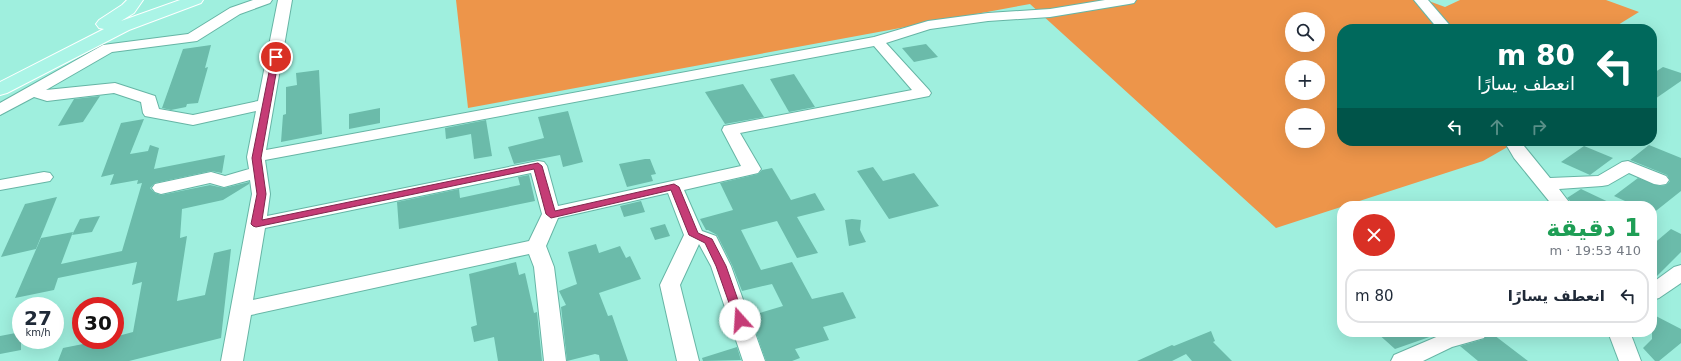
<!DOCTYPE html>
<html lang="ar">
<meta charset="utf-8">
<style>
:root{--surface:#fff;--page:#f6f6f7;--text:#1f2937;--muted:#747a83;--line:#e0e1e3}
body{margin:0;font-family:"DejaVu Sans","Noto Naskh Arabic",sans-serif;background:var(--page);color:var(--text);direction:rtl;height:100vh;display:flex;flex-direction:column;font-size:15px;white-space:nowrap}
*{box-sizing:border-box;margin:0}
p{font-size:13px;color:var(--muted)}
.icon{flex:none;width:22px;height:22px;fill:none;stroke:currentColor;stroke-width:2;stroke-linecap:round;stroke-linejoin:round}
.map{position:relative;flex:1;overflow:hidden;direction:ltr}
.panel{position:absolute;left:1337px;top:201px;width:320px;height:136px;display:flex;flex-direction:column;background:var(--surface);border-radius:16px;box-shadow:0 4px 16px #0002;direction:rtl}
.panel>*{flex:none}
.hud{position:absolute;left:1337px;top:24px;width:320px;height:122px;border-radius:16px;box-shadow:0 4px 16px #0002;direction:rtl;background:#00695c;color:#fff;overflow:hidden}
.buttons{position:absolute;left:1285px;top:12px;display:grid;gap:8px}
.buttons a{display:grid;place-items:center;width:40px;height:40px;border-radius:50%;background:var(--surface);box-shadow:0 4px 16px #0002;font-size:20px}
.speed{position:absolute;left:12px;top:297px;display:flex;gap:8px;font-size:20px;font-weight:700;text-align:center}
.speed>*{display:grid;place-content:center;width:52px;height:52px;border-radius:50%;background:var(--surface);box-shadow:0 4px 16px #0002;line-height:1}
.speed small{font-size:10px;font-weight:400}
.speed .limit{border:6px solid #d22;background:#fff;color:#111}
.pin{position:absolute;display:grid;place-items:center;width:34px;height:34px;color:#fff;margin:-17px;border:2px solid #fff;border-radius:50%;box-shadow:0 1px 4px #0007}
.me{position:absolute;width:44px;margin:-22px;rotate:341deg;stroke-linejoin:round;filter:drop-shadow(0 0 3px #0008)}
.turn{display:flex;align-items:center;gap:14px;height:84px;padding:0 16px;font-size:18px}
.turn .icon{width:52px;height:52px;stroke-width:2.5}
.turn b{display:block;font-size:28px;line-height:34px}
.lanes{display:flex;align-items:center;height:38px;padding:0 16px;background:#0003;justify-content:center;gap:20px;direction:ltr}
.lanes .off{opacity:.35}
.round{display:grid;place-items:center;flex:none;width:42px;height:42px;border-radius:21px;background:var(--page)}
.summary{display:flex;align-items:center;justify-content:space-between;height:68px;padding:0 16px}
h1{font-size:24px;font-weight:800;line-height:30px;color:#1e9e55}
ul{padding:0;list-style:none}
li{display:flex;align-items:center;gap:12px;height:54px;margin:0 8px 6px;padding:0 8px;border:2px solid var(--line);border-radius:16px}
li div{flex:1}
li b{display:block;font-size:15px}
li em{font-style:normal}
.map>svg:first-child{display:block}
.green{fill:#ed954a;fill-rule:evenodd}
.building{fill:#6bbbaa}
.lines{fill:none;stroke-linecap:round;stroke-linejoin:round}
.minor-casing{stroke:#66b5a5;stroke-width:2}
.major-casing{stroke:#fff;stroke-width:2}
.minor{fill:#fff;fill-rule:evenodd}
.major{fill:#aaf4e6;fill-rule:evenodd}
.route{fill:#c53c76;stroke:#80274d}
</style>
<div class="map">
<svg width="1681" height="361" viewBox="0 0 1681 361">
<rect width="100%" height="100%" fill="#9fefde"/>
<path class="green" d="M456,0H1426L1445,7L1460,0H1606L1639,12L1613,28L1614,29H1342V141H1518L1483,161L1276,228L1030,4L468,108ZM1292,19H1318V45H1292ZM1292,67H1318V93H1292ZM1292,115H1318V141H1292Z"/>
<g class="building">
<path d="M926,44L938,57L914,62L902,48Z"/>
<path d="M211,45L205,68L208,67L198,103L187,104L186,107L171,110L162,108L183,49Z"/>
<path d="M1663,67L1681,73V81L1652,101V74Z"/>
<path d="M319,70L322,134L281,142L283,115L286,114V87L297,85L296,73Z"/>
<path d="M794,74L815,107L789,112L770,79Z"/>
<path d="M743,84L764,117L725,124L705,92Z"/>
<path d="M100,96L83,122L58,126L74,99Z"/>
<path d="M380,108V123L349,129V114Z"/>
<path d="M568,111L583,162L563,167L560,155L514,164L508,147L544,138L538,117Z"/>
<path d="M144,119L130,154L148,151L150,145L159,148L154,169L225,155L222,173L211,171L155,183L150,188L155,193L161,195L210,185L224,188L249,182V184L223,200L182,209L180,238L187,236L177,301L205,295L214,253L231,249L221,338L129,361H58L63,348L103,340H117L118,336L133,332L142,282L132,285L137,262L58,278L54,290L15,298L41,238L73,232L61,264L122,251L142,183L137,184L138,180L110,185L114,174L101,177L121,123Z"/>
<path d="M486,120L492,156L474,159L471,134L446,139L445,128Z"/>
<path d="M1649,145L1681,158V191L1652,214V206H1636L1614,196L1638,178L1660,186L1666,185L1670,181L1667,175L1630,160Z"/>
<path d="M1584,146L1613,158L1590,175L1561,162Z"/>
<path d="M645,159H650L656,174L651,175L653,181L627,187L619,164Z"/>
<path d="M873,167L883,181L914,173L939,206L889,219L857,171Z"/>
<path d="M772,168L791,200L815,193L825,210L797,217L818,253L797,258L777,221L741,230L761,270L792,262L812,299L843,292L856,318L823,327L829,340L795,349L800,358L792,361H766L750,316L783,306L772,284L742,291L732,265L717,235L708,230H706L700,219L733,210L720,183L758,174L762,170Z"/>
<path d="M529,175L535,201L399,229L397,202L459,189L460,198L520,185L518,177Z"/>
<path d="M1581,189L1617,206H1575L1567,198Z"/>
<path d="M57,197L36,249L1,257L25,204Z"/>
<path d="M641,201L645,212L624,217L620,206Z"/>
<path d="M100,216L92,232L72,235L80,219Z"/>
<path d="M852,219L861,220L860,230L866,242L849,246L845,220Z"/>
<path d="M665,224L670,236L655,240L650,228Z"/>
<path d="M1671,229L1681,234V252L1652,281V245Z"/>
<path d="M596,244L599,253L620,246L626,258L630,256L641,279L599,293L608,316L612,315L628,361H600L599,355L595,354L567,361L561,307L566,305L559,291L577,284L568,252Z"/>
<path d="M516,262L519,275L525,273L534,313L537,312L542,361H498L494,337L474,342L471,327L477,325L469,274Z"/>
<path d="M1652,314L1681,329V343L1659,361H1655L1643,348L1652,339Z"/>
<path d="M1211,331L1215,341L1213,342L1232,361H1192L1186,354L1172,361H1137L1172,345L1174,346Z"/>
<path d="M21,332V350L0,354V336Z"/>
<path d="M1376,332H1438V334L1395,349Z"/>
<path d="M1488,332H1490L1528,361H1478L1460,346L1484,339Z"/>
<path d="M737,347L741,360L703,361L702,358Z"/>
</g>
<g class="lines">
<defs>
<g id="minor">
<path d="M253,0H272L270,3L240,14L197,41L112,52L46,90L115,83L155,96L159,109L193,115L258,101L278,0H292L266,150L874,37L928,21L988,13L1050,9L1105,0H1136L1134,3L1129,4L1050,17L988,21L930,29L886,43L929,90L931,93L929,96L740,133L761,169L758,173L684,190L702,231L716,236L731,266L765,361H743L711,266L699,244L680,285L699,361H677L660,285L684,235L668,193L558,218L546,246L554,267L566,361H544L534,267L529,254L251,315L243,361H221L252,194L250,180L224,187L210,183L161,194L155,192L152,188L155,184L211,172L225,176L249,169L247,157L256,111L193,125L145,116L143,113L141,102L114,93L47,101L34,97L0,115V103L103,45L188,34L230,8ZM874,46L912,90L724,126L722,130L741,166L558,206L547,166L544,162L538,161L267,216L270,194L265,160ZM531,173L542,214L529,241L253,300L265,228Z"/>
<path d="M1414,0H1428L1453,29H1438Z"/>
<path d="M1504,141H1520L1550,178L1598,176L1622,162L1628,161L1666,176L1669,180L1666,184L1660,185L1654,184L1629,173L1608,185L1602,186L1559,189L1572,206H1553L1514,158Z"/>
<path d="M44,172L50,173L53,177L50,181L0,190V180Z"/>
<path d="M1681,265V283L1659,298L1652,300V283L1674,267Z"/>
<path d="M1448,332H1487L1484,338L1452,347L1423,361H1391L1394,355Z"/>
<path d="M1608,332H1630L1641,361H1619Z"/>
</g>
<path id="major" d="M127,0H143L134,13L121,21L180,0H203L201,3L129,30L7,93L0,95V82L104,29L99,28L96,24L99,20L122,5Z"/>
</defs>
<use href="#minor" class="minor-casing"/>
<use href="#major" class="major-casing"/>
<use href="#minor" class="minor"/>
<use href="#major" class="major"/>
</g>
<path class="route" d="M276,55L279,57L261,158L266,194L262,220L538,163L542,166L555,211L674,184L679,187L698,233L712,239L726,266L745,320L740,324L735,320L716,266L705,243L689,235L671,190L551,218L546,214L534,169L256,227L253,226L251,224L257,194L252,158L272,57Z"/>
</svg>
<div class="buttons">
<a><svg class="icon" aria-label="search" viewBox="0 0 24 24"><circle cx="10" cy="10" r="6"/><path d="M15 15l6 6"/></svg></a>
<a>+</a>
<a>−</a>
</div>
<div class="speed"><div>27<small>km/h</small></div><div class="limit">30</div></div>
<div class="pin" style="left:276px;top:57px;background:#d93025"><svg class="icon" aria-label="arrive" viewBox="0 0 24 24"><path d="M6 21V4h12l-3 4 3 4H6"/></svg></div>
<svg class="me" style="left:740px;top:320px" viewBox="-20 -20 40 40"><circle r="19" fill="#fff"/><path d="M0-13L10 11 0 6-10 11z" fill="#c53c76"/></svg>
<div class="hud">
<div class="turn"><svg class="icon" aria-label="left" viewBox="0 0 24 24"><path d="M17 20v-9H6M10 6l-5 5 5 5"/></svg><div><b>80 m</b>انعطف يسارًا</div></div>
<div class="lanes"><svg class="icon" aria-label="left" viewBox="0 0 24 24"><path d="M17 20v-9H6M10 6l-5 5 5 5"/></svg><svg class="icon off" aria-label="ahead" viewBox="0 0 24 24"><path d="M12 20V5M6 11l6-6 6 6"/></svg><svg class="icon off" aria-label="right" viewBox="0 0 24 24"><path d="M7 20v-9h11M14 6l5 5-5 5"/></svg></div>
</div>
<section class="panel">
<div class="summary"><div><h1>1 دقيقة</h1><p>410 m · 19:53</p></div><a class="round" style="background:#d93025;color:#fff"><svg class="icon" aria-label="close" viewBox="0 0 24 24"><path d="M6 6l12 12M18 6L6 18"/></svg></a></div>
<ul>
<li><svg class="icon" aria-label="left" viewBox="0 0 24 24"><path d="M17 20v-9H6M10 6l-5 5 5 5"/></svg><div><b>انعطف يسارًا</b></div><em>80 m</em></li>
</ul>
</section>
</div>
